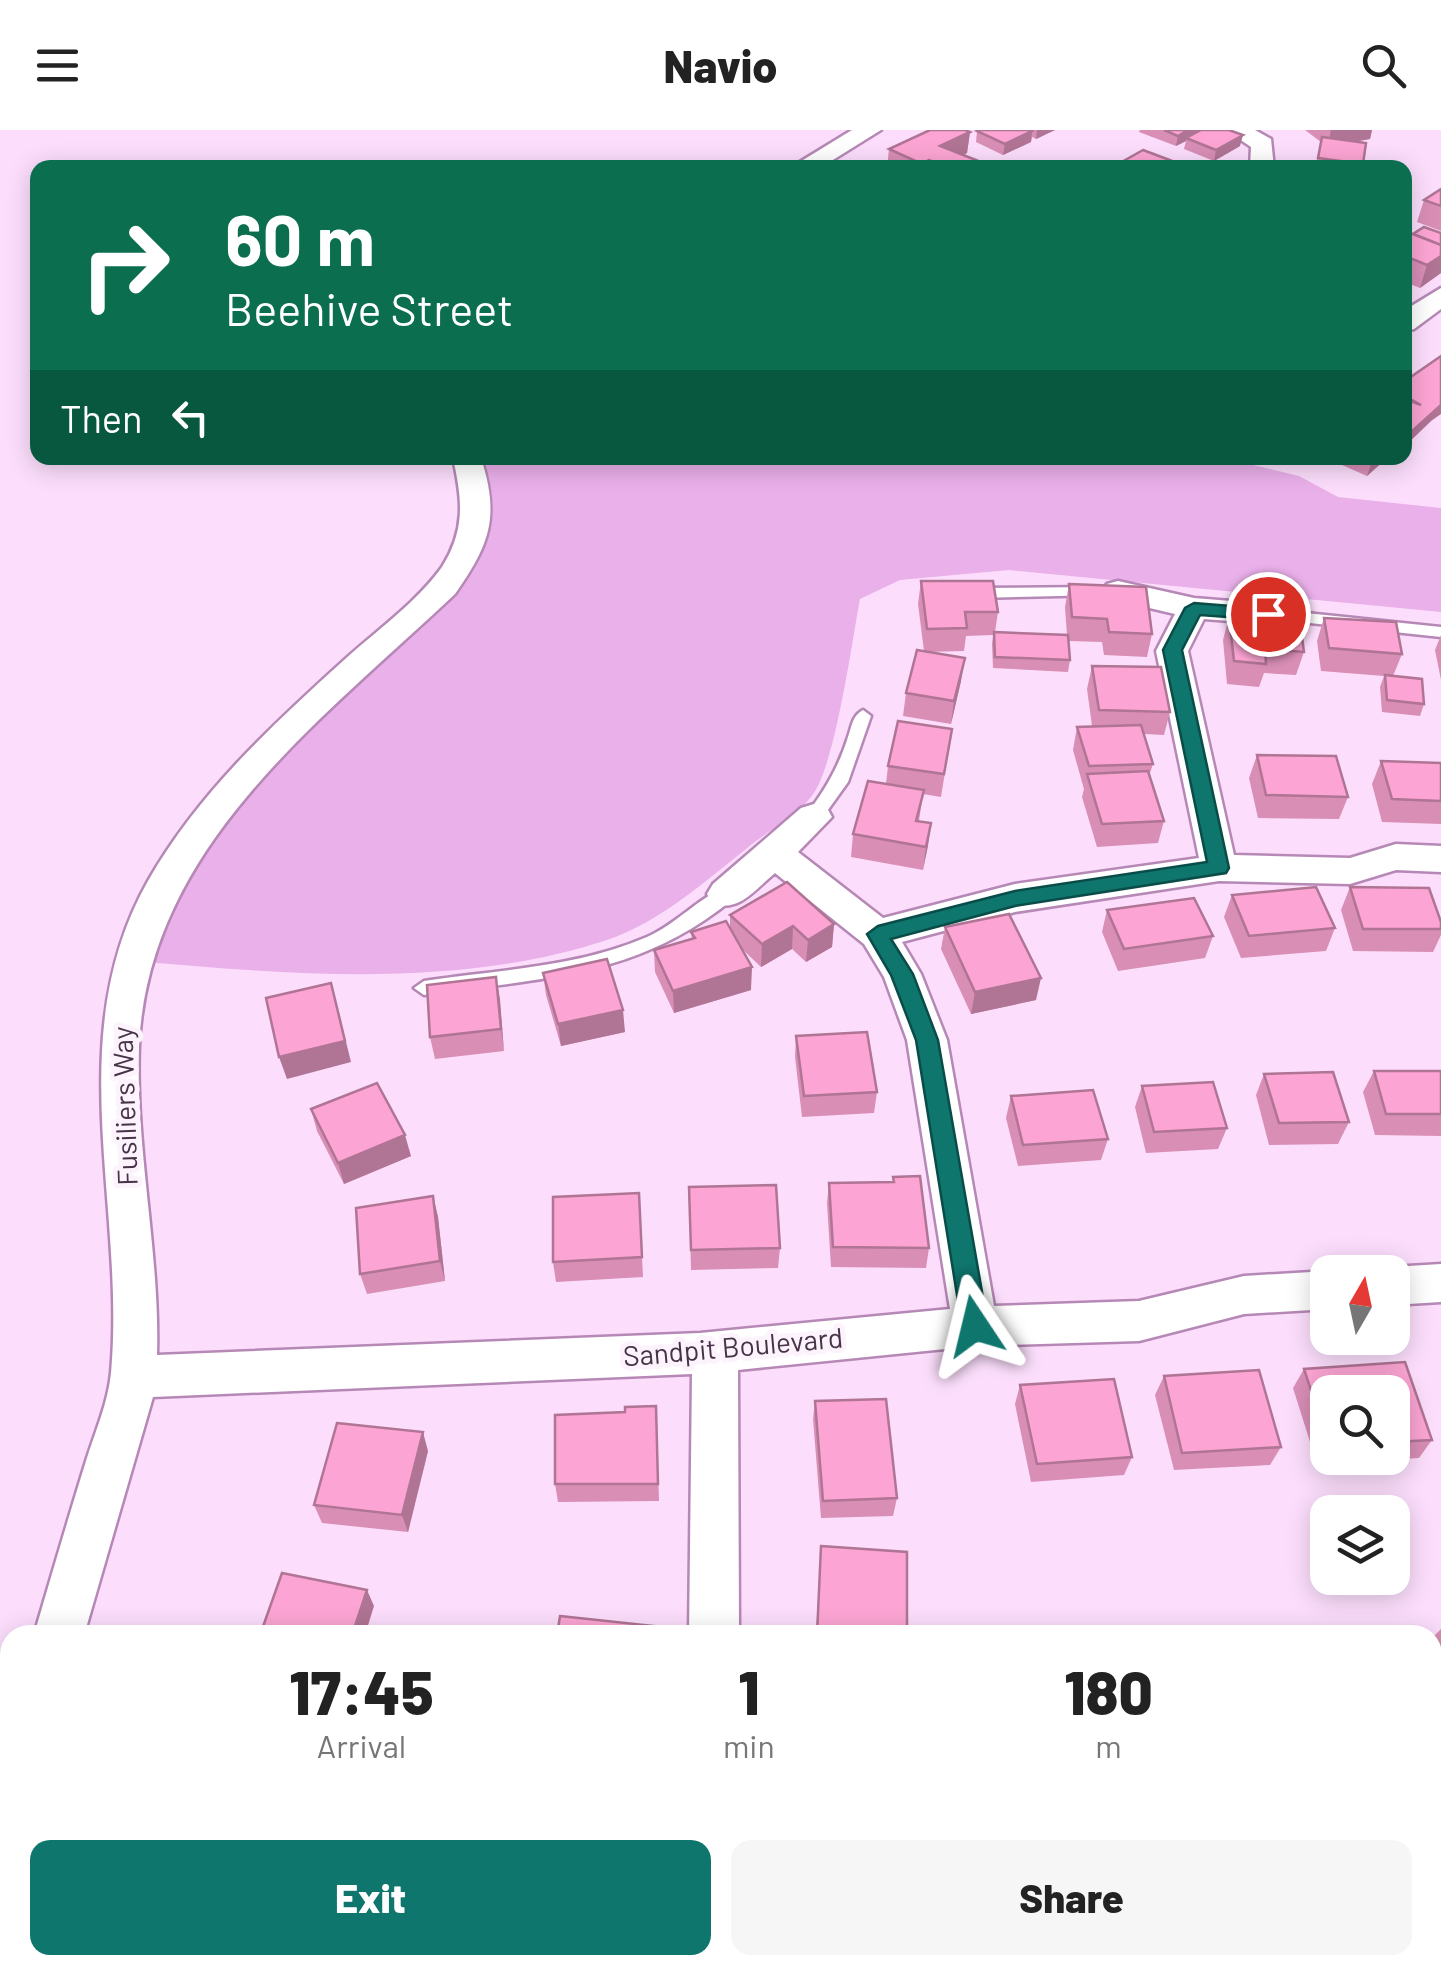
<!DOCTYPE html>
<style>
:root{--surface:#fff;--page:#f6f6f6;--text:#222;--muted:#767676;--accent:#0f766e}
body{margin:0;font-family:Barlow,sans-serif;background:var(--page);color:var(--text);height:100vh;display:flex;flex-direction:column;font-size:38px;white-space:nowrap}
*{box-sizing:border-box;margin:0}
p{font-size:32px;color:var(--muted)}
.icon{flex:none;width:55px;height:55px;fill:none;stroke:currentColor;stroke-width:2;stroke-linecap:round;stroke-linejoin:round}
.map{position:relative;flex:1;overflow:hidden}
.drawer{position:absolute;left:0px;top:1495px;width:1442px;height:350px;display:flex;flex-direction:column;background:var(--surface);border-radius:30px 30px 0 0;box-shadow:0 5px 25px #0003}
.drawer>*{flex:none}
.banner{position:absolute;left:30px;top:30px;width:1382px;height:305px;border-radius:20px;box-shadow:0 5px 25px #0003;background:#0b6e4f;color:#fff;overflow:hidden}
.needle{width:65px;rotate:9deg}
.tools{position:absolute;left:1310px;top:1125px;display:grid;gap:20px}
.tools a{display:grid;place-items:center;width:100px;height:100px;border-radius:20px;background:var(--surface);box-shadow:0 5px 25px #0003;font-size:50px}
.pin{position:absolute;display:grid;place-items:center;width:85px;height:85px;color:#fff;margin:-42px;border:5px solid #fff;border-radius:50%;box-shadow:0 2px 10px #0007}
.me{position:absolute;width:110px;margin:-55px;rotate:350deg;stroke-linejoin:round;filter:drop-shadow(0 0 8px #0008)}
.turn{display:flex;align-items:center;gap:35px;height:210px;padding:0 30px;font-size:45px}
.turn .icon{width:130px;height:130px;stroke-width:2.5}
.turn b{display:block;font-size:70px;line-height:85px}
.then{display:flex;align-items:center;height:95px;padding:0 30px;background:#0003;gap:20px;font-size:38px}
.eta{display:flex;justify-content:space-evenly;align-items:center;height:170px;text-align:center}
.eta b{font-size:60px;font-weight:800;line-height:70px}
.action{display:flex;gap:20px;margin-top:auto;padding:20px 30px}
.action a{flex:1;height:115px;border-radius:20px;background:var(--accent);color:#fff;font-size:40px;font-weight:800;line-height:115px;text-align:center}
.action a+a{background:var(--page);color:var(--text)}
header{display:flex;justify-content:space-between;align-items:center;height:130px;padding:0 30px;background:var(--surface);font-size:45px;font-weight:800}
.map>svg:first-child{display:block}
.green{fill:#eab0ea}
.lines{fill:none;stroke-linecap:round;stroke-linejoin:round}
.lane-casing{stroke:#b688b6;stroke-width:5}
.street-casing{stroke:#b688b6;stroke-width:5}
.lane{fill:#fff;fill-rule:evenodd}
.street{fill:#fff;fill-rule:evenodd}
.wall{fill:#d98eb6;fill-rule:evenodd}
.shaded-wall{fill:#b07494}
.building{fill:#fca5d4;stroke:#b07494;stroke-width:2.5}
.route{fill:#0f766e;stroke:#0a4d48;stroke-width:2.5}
.labels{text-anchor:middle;stroke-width:10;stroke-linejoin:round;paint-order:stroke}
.street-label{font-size:28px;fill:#473347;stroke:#fdf3fd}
</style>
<header><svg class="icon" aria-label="menu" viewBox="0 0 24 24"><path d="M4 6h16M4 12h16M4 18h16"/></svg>Navio<svg class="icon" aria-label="search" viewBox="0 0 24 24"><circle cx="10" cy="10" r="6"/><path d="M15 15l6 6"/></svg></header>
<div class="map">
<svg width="1441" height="1845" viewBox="0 0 1441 1845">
<rect width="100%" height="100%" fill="#fcdefc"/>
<path class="green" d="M467,328H1224L1299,346L1338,367L1441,378V482L1009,440L900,450L860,469C852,510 835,639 811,667C795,687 766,702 746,719C703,753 660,792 607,810C455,860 289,844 133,831L200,696L444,457L472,344Z"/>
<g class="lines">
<defs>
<g id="lane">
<path d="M1096,457L1104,462L1102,465L977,468L969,463L977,458Z"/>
<path d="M1268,479L1441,497V507L1262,488V480Z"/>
<path d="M863,580L871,586L848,652L820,691H808L805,687C824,661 838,639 848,607C852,596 852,586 863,580Z"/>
<path d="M726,757L735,764L733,769C637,848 541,848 424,865L414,858L424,851C498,840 578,837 647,807C675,795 701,766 726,757Z"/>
<path d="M94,1835H122L118,1845H90Z"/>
</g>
<g id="street">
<path d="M852,0H881L820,38H790Z"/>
<path d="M1226,0H1255L1271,9L1274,38H1250L1251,17Z"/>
<path d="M1441,158V179L1414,199L1405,201V180Z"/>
<path d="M453,328H481C500,387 490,414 455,464C322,590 148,716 139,916C135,1019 160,1122 157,1225L700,1203L950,1179L907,910L884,847L864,814L775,743C755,759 740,782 713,774L707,764L713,754L801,678L814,674L827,678L832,687L798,722L883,788L1015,754L1199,728L1156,521L1175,484L1107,468L1102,461L1107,454L1118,451L1194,468L1268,474L1279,477L1284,484L1279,491L1268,494L1204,489L1188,521L1234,725L1350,728L1396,714L1441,716V742L1396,740L1350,754L1219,751L1015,782L902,812L921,844L947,910L994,1176L1139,1171L1244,1146L1328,1141L1333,1142H1328V1179L1244,1184L1139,1211L975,1216L738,1240L739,1505H689L692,1244L153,1267L84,1505H34C51,1447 68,1389 86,1331C95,1302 108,1273 111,1243C126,1076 60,907 148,751C197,665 270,597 343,531C376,501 416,473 442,437C466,399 462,369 453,328Z"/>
<path d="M1441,1134V1172L1392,1175V1142H1376L1392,1137Z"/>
<path d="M10,1632V1710L0,1714V1636Z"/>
<path d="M1432,1724H1441V1780L1432,1779Z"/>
<path d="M665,1835H721L720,1845H664Z"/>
</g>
</defs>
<use href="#lane" class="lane-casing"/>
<use href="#street" class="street-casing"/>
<use href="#lane" class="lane"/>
<use href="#street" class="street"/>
</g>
<g class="wall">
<path d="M980,0H1055L1036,9L1032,7L1031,12L1003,25L976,12L977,1Z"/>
<path d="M1140,0H1229L1240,16L1214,31L1184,19L1186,11L1176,16L1139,2Z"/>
<path d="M1305,0H1372L1370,9L1356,11L1366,13L1362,38H1315L1321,12Z"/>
<path d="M970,2L967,23L964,25L975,38H887L889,19Z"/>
<path d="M1441,59V101L1417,92L1424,70Z"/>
<path d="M1405,101L1413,104L1441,103V143L1420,158L1405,152Z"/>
<path d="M1405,251L1431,291L1406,315H1405Z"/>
<path d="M1341,328H1387L1367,346L1342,335L1344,329Z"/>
<path d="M921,451L998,482L995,502L1067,505L1065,477L1069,454L1152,504L1147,527L1104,525L1102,512L1068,511L1070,530L1068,542L993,538L992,514L993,505L966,506L964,521L926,522L961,551L951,594L903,586L906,563L924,521L918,474Z"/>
<path d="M1229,487L1304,522L1296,545L1264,543L1259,557L1227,554L1223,510Z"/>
<path d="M1324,488L1402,524L1393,546L1424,574L1420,586L1382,582L1380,557L1384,546L1321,541L1317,511Z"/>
<path d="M1441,505V550L1435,520Z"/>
<path d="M1092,536L1170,582L1164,605L1144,604L1153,634L1149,646L1164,691L1158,713L1097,717L1082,667L1084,659L1073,620L1077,597L1092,596L1087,559Z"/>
<path d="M952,599L941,667L923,664L919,691L931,693L923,740L851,727L853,704L886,654L888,636Z"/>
<path d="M1257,625L1348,667L1339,689L1258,688L1249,648Z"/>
<path d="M1381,631L1441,633V694L1382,692L1372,654Z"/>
<path d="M1350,757L1441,792V805L1433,822L1353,821L1341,780Z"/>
<path d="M1232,765L1335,798L1326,821L1241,828L1224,787Z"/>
<path d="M1107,780L1213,806L1205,828L1118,841L1102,802Z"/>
<path d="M730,785L834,794L832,817L806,832L792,819L761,837L740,817L751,860L674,883L655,842L654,820L692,809L691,802L730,798Z"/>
<path d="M945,797L1036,870L971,884L941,819Z"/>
<path d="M543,843L625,902L561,916L546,865Z"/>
<path d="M496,847L504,921L435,929L430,907Z"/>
<path d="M796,906L877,962L874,983L802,987L795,927Z"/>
<path d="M1374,941H1441V1006L1375,1005L1363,962Z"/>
<path d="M1264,944L1349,992L1338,1014L1269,1015L1256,965Z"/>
<path d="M1142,956L1227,998L1218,1019L1146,1023L1135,977Z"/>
<path d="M1011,966L1108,1009L1101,1030L1018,1036L1006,988Z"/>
<path d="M311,979L411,1026L344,1054L317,1001Z"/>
<path d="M893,1047L929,1118L926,1138L831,1137L827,1073L829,1053L893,1052Z"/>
<path d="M689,1057L780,1118L778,1138L691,1140Z"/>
<path d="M639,1063L643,1147L556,1152L553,1132Z"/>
<path d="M433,1066L438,1087L445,1151L367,1164L360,1144Z"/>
<path d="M1405,1232L1432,1310L1419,1328L1317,1334L1293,1258L1304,1239ZM1328,1262H1392V1328H1328Z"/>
<path d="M1164,1246L1281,1317L1270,1335L1174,1340L1155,1265Z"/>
<path d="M1020,1255L1132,1327L1124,1345L1031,1352L1015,1274Z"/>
<path d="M815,1271L897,1368L893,1386L821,1388L813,1289Z"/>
<path d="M656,1276L659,1371L558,1372L555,1354L625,1282Z"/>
<path d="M428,1321L408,1402L322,1393L314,1375Z"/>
<path d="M821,1416L907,1505H816Z"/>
<path d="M1441,1499V1551L1432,1527V1508Z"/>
<path d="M581,1835H612L611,1840Z"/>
<path d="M1330,1835H1432L1441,1845H1333Z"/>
</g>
<g class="shaded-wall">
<path d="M1037,0H1055L1036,9Z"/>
<path d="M1188,0H1205L1186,8V11L1176,16L1178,6Z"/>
<path d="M1331,0H1372L1370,9L1327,17Z"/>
<path d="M1032,1L1031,12L1003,25L1005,14Z"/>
<path d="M970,2L967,23L942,36L940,16Z"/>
<path d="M1243,5L1240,16L1214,31L1216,20Z"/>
<path d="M976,30L975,38H962Z"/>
<path d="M1441,126V143L1420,158L1427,135Z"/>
<path d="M1441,275V284L1431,291L1406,315L1410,303Z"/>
<path d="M1373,328H1387L1367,346Z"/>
<path d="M965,528L961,551L951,594L954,571Z"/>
<path d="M931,693L928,716L923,740L926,717Z"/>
<path d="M834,794L832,817L806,832L808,810Z"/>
<path d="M793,796L792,819L761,837L762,814Z"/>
<path d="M752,837L751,860L674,883L673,861Z"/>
<path d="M496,847L500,869L504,921L501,899Z"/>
<path d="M1041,848L1036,870L971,884L975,862Z"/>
<path d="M337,875L351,932L287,949L279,927Z"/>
<path d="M623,880L625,902L561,916L558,894Z"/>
<path d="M405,1005L411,1026L344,1054L338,1033Z"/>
<path d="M433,1066L438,1087L445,1151L440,1131Z"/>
<path d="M423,1302L428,1321L408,1402L402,1385Z"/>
<path d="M367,1460L374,1476L365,1505H352Z"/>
<path d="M259,1835H272L269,1845H256Z"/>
</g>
<g class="building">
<path d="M930,0H965L970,2L940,16L976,30L962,38H946L929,30L922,34L889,19Z"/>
<path d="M980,0H1030L1032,1L1005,14L977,1Z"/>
<path d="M1164,0H1188L1178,6Z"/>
<path d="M1201,0H1229L1243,5L1216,20L1186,8Z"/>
<path d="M1322,7L1366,13L1363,34L1318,28Z"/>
<path d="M1143,20L1175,32L1165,38H1111Z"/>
<path d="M1441,59V76L1424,70Z"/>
<path d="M1424,97L1441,103V115L1413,104Z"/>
<path d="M1405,101L1441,115V126L1427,135L1405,126Z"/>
<path d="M1441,226V275L1410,303L1405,301V269L1421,275L1405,266V251Z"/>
<path d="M921,451H993L998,482H965L967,498L927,499Z"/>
<path d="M1069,454L1146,457L1152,504L1109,502L1107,489L1072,487Z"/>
<path d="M1229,487L1300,492L1304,522L1265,519L1266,534L1234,531Z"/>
<path d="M1324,488L1396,492L1402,524L1329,518Z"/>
<path d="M994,502L1068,505L1070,530L995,527Z"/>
<path d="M917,520L965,528L954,571L906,563Z"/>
<path d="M1092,536L1161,537L1170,582L1099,580Z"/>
<path d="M1385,545L1422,549L1424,574L1387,570Z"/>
<path d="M898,591L952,599L944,644L888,636Z"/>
<path d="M1141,595L1153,634L1089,636L1077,597Z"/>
<path d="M1257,625L1336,626L1348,667L1266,665Z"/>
<path d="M1381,631L1441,633V671L1392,669Z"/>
<path d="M1148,641L1164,691L1102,694L1087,644Z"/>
<path d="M868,651L924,660L916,691L931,693L926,717L853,704Z"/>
<path d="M787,752L834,794L808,810L793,796L762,814L730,785Z"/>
<path d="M1316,757L1335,798L1249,806L1232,765Z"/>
<path d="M1350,757L1429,758L1441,792V799H1363Z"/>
<path d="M1194,768L1213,806L1124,819L1107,780Z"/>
<path d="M1009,784L1041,848L975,862L945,797Z"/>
<path d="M726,791L752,837L673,861L654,820L695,808L691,802Z"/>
<path d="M607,829L623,880L558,894L543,843Z"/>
<path d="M496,847L501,899L430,907L427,855Z"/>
<path d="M331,853L345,911L279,927L266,868Z"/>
<path d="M867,902L877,962L804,966L796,906Z"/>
<path d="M1374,941H1441V984H1386Z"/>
<path d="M1333,942L1349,992L1279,993L1264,944Z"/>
<path d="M1213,952L1227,998L1154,1002L1142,956Z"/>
<path d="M377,953L405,1005L338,1033L311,979Z"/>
<path d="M1093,960L1108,1009L1023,1015L1011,966Z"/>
<path d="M920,1046L929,1118L833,1117L829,1053L894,1052L893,1047Z"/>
<path d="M776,1055L780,1118L691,1120L689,1057Z"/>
<path d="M639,1063L642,1127L553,1132V1067Z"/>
<path d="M433,1066L440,1131L360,1144L356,1078Z"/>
<path d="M1405,1232L1432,1310L1392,1312V1262H1328V1313L1304,1239Z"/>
<path d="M1259,1240L1281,1317L1182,1323L1164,1246Z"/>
<path d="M1114,1249L1132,1327L1037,1334L1020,1255Z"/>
<path d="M886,1269L897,1368L823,1371L815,1271Z"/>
<path d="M656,1276L658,1354H555V1285L625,1282V1277Z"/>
<path d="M337,1293L423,1302L402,1385L314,1375Z"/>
<path d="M821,1416L907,1422V1505H817Z"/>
<path d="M282,1443L367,1460L352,1505H260Z"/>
<path d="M560,1486L654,1496L653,1505H557Z"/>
<path d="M1433,1789L1441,1817V1845H1350L1347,1835H1432Z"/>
<path d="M150,1835H259L256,1845H147Z"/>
<path d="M1058,1843L1113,1845H1058Z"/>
</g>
<path class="route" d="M1194,473L1268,479L1278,484L1268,490L1200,485L1182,520L1229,738L1226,743L1015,776L891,809L913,844L938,910L988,1196L984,1204L975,1207L966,1204L962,1196L916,910L891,845L867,804L878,796L1015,761L1207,732L1163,520L1185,478Z"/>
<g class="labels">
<g class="street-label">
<text transform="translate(125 976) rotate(-92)" y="10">Fusiliers Way</text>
<text transform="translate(733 1217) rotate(-5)" y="10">Sandpit Boulevard</text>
</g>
</g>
</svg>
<div class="tools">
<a><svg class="needle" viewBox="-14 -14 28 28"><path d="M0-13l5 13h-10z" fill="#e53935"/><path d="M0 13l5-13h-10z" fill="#767676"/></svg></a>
<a><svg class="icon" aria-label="search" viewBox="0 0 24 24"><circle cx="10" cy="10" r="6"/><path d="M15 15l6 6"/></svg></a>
<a><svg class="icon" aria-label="layers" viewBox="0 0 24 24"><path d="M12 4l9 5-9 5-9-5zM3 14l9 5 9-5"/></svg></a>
</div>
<div class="pin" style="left:1268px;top:484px;background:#d93025"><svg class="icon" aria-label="arrive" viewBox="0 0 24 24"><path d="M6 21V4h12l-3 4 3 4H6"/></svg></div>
<svg class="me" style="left:975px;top:1196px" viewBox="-20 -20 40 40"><path d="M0-17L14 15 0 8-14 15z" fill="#0f766e" stroke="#fff" stroke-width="4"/></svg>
<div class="banner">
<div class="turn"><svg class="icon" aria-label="right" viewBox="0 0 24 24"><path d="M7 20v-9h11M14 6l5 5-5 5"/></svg><div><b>60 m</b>Beehive Street</div></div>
<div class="then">Then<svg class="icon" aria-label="left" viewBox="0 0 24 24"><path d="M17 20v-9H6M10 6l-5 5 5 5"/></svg></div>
</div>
<section class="drawer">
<div class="eta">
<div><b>17:45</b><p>Arrival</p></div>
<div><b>1</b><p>min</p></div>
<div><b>180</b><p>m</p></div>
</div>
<div class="action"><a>Exit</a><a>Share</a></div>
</section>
</div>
